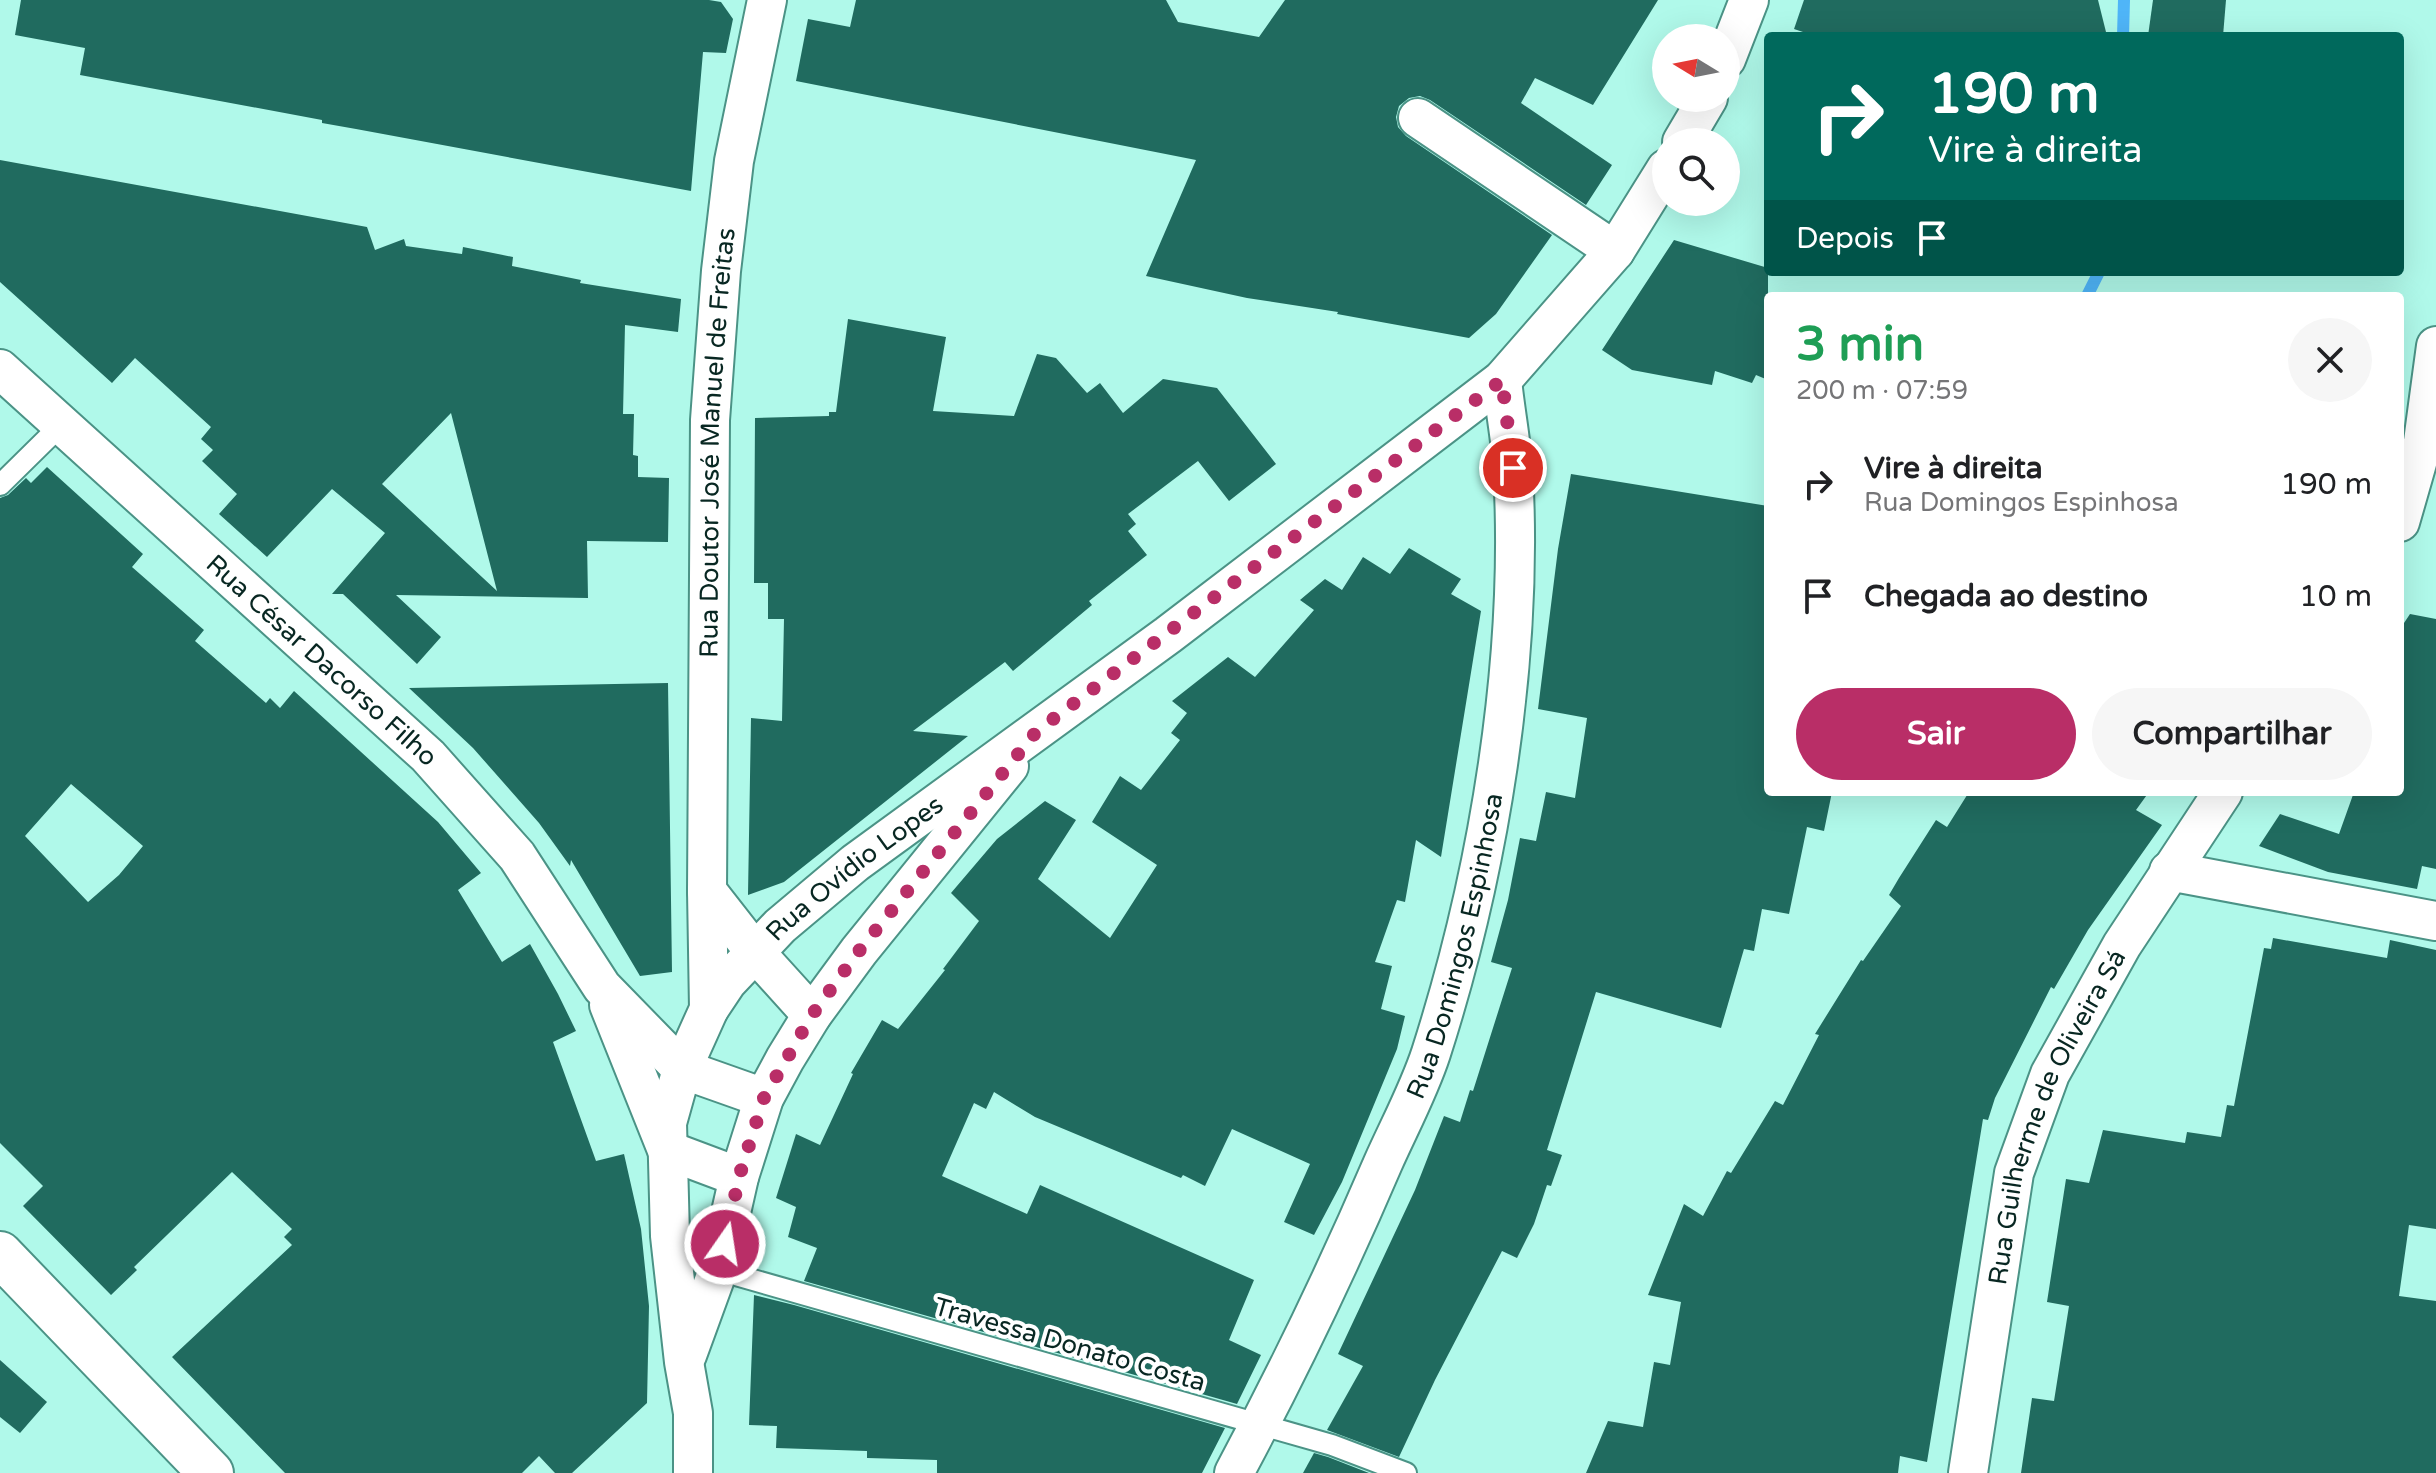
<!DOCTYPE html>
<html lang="pt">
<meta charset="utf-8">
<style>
:root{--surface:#fff;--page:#f6f6f6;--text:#202124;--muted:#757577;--accent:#b92e67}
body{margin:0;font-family:"Varela Round",sans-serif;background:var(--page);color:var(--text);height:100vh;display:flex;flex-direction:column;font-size:30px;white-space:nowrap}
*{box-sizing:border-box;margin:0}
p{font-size:26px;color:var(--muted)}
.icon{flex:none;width:44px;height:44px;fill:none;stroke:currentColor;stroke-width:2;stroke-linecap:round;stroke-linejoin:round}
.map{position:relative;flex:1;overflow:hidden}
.drawer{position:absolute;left:1764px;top:292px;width:640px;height:504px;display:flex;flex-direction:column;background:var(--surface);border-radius:8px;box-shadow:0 8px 32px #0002}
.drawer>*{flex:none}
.guide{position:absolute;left:1764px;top:32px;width:640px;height:244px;border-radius:8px;box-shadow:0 8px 32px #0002;background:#00695c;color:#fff;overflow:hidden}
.needle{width:52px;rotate:280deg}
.tools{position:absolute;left:1652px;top:24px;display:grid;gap:16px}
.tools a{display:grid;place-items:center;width:88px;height:88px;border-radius:50%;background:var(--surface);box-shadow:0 8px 32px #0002;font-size:40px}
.pin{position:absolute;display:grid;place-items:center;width:68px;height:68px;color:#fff;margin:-34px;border:4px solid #fff;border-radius:50%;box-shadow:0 2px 8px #0007}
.me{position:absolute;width:88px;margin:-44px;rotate:13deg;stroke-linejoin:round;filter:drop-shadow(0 0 6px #0008)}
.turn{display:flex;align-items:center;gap:28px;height:168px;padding:0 32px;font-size:36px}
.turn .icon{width:104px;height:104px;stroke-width:2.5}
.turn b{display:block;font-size:56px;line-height:68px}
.then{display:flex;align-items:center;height:76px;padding:0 32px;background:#0003;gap:16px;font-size:30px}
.round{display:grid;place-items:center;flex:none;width:84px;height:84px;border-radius:42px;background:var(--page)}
.summary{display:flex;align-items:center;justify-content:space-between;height:136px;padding:0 32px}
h1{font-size:48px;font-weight:700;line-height:60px;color:#1e9e55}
.primary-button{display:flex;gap:16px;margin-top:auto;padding:16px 32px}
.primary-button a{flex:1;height:92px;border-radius:48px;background:var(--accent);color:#fff;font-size:32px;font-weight:700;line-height:92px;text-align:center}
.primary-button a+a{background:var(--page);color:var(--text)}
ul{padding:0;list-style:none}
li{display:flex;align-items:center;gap:24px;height:112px;padding:0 32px}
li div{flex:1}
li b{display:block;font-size:30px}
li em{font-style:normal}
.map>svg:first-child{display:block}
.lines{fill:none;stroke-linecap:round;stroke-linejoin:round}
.stream{stroke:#4fb5f8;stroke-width:12}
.building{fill:#206b5f;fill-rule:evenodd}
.service-casing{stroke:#4b9386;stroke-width:24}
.minor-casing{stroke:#4b9386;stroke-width:42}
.secondary-casing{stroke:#4b9386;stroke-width:48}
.service{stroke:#fff;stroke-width:20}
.minor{stroke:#fff;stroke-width:38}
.secondary{stroke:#fff;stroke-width:44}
.route{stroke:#b92e67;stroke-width:14;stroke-dasharray:0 25.2}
.labels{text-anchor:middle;stroke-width:8;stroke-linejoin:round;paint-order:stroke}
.street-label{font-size:26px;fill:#082722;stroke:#fff}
</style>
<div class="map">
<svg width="2436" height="1473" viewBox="0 0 2436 1473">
<rect width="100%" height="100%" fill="#b0f9ea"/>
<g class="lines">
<g class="stream">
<path d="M2123,36L2124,0"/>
<path d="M2087,296L2099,272"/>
</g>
</g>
<g class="building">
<path d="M21,0H709L721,2L733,19L726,53L703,52L691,191L356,129L322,123V120L80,75L85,48L15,35Z"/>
<path d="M856,0H1166L1178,22L1259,37L1285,0H1658L1593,105L1535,78L1521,103L1612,165L1586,205L1430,100L1420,96L1409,98L1399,106L1396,117L1398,127L1406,136L1552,235L1496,314L1469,338L1337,314L1338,312L1247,298L1146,276L1196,160L796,81L808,19L850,27Z"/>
<path d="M1804,0H2098L2107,36H1815L1794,29Z"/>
<path d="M2153,0H2226L2223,36H2148Z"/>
<path d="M0,160L367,227L375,250L404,239L406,246L462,254L463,247L513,257L512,266L581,280L580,283L681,299L678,332L625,325L623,414H634L633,455L638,456V477L669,478L668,542L587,541L588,598L396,595L441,637L417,664L343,594H332L385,533L332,489L267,557L219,514L237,494L202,461L213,450L201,439L211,427L135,358L112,383L0,282ZM451,413L497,591L382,484Z"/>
<path d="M1674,240L1768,268V380L1756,375L1752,383L1715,371L1712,385L1632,370L1602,350Z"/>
<path d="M848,319L946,337L933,411L1014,416L1037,354L1056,358L1087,393L1100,383L1123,413L1163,379L1217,388L1276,464L1229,501L1198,461L1128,514L1136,524L1128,531L1147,555L1089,601L1092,605L1013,671L1005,662L913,731L968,736L784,882L748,895L751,718L782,721L784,619H768V583H754L755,418L829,416V412H836Z"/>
<path d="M47,467L143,554L132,567L204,630L195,641L266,703L270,698L280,708L294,691L438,822L481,873L458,890L502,962L530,944L558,994L576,1031L553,1042L596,1161L624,1154L641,1229L649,1306L647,1403L572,1473H555L539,1456L522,1473H285L172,1357L292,1245L284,1237L292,1229L232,1172L134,1267L137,1270L111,1295L23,1206L43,1186L0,1143V498L8,495L26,478L31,483ZM71,784L143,846L119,875L88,902L25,836Z"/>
<path d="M1571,474L1768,506V792H1832L1824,831L1807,827L1789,914L1762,909L1754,951L1744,949L1721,1028L1596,992L1547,1150L1562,1155L1551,1186L1547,1185L1534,1224L1517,1258L1502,1251L1435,1380L1399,1457L1327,1430L1363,1366L1338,1354L1415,1190L1444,1116L1460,1122L1470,1090L1473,1091L1512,968L1491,962L1508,900L1520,838L1536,841L1546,792L1575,798L1587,718L1538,709L1558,549Z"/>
<path d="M1409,548L1461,579L1451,594L1481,611L1441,857L1416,840L1405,902L1397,900L1375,962L1392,966L1381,1009L1405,1016L1397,1049L1342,1182L1314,1235L1284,1222L1310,1164L1232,1129L1205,1186L1183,1175L1181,1178L1035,1117L994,1092L986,1109L974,1103L942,1176L1027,1214L1040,1185L1254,1280L1229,1340L1261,1355L1237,1404L804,1281L817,1248L788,1237L796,1207L776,1198L796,1134L820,1145L853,1074L851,1073L882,1020L898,1029L945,970L943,969L979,921L951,893L997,839L1045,801L1076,820L1038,879L1110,938L1157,865L1092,822L1120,776L1141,790L1180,740L1171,733L1187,713L1172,701L1228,657L1255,677L1314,610L1300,600L1325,579L1342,590L1363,557L1390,574Z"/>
<path d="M2410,614L2436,619V869L2422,866L2417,889L2328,872L2259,846L2280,814L2339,834L2354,792H2400V629Z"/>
<path d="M668,683L672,972L640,976L571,860L570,866L539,823L473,748L409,688Z"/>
<path d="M1969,792H2149L2136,810L2162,825L2088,930L2054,989L2051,987L1995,1098L1988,1120L1983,1119L1927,1462L1900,1456L1898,1473H1586L1608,1421L1643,1427L1654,1362L1670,1365L1681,1302L1648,1295L1684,1204L1703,1216L1727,1171L1731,1173L1775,1101L1783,1105L1819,1035L1815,1034L1861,960L1863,961L1901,906L1889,895L1899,878L1936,820L1947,827Z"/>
<path d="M2273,938L2387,958L2390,940L2436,950V1229L2409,1225L2399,1296L2436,1301V1473H2021L2032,1398L2054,1401L2069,1306L2047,1302L2066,1179L2089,1183L2103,1130L2185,1143L2187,1132L2221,1137L2227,1105L2234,1106L2264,948L2271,949Z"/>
<path d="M754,1295L794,1305L1225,1428L1202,1473H937V1460L867,1458V1451L776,1448L777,1426L749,1425Z"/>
<path d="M0,1360L47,1402L20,1433L0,1417Z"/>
<path d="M1314,1453L1328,1457L1369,1473H1303Z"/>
</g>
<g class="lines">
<defs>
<g id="service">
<path d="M0,485L61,425"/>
<path d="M718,1270L1332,1445L1406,1473"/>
</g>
<g id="minor">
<path d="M1726,59L1749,0"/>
<path d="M1418,118L1615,251"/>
<path d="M1682,142L1708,98"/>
<path id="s1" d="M0,369L428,756L517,856L602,987L682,1069L764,1098"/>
<path d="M2400,522L2423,442L2436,346"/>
<path d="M2169,871L2436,921"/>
<path d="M707,891L754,951L812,1015"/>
<path d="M609,1005L667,1150L739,1177"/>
<path id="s2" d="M709,1009L727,982L780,926L855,863L1168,635L1502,380L1615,251L1666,169"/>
<path d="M687,1355L718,1270L739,1177L764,1098L785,1059L812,1015L859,951L1009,766"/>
<path id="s3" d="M693,1473V1413L684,1362L670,1236L667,1123L682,1069L709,1009L707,891L710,420L721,271L734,161L767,0"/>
<path id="s4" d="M1234,1473C1288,1372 1338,1268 1383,1163C1399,1127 1419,1090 1431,1053C1489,872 1524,660 1513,470C1511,440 1505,410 1502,380"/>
<path id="s5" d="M1968,1473L2014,1173L2050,1074L2122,945L2223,792"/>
</g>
<path id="secondary" d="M0,1254L211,1473"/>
</defs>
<use href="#service" class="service-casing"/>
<use href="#minor" class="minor-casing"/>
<use href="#secondary" class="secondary-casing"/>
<use href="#service" class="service"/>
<use href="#minor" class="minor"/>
<use href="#secondary" class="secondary"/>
</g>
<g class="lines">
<path class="route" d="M725,1244L739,1177L764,1098L812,1015L859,951L1036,732L1502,380L1513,468"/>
</g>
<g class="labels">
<g class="street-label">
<text dy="9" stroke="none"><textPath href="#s3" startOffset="1040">Rua Doutor José Manuel de Freitas</textPath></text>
<text dy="9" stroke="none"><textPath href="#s1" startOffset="434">Rua César Dacorso Filho</textPath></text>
<text dy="9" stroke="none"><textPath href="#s2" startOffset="204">Rua Ovídio Lopes</textPath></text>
<text dy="9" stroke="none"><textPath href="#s4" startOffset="574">Rua Domingos Espinhosa</textPath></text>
<text dy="9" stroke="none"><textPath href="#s5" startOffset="370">Rua Guilherme de Oliveira Sá</textPath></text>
<text transform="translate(1070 1344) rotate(16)" y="9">Travessa Donato Costa</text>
</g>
</g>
</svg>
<div class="tools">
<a><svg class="needle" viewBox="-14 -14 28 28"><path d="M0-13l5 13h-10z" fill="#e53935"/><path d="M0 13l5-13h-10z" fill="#757577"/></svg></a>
<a><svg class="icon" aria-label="search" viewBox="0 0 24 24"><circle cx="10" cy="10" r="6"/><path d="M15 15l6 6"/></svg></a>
</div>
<div class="pin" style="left:1513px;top:468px;background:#d93025"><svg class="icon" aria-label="arrive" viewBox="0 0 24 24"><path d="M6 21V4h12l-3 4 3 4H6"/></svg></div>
<svg class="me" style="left:725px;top:1244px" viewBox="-20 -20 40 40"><circle r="17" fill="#b92e67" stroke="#fff" stroke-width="3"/><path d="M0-11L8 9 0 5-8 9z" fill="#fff"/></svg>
<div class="guide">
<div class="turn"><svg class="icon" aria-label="right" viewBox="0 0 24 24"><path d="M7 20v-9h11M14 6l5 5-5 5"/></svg><div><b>190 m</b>Vire à direita</div></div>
<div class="then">Depois<svg class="icon" aria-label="arrive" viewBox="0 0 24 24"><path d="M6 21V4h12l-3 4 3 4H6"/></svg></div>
</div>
<section class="drawer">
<div class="summary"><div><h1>3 min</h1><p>200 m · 07:59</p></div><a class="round"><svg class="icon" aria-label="close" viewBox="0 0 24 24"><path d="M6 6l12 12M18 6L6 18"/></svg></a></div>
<ul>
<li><svg class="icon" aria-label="right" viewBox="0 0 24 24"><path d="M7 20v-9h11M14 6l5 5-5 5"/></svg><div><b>Vire à direita</b><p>Rua Domingos Espinhosa</p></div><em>190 m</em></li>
<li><svg class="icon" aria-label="arrive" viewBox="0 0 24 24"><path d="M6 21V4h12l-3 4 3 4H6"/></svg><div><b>Chegada ao destino</b></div><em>10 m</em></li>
</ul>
<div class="primary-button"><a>Sair</a><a>Compartilhar</a></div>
</section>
</div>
